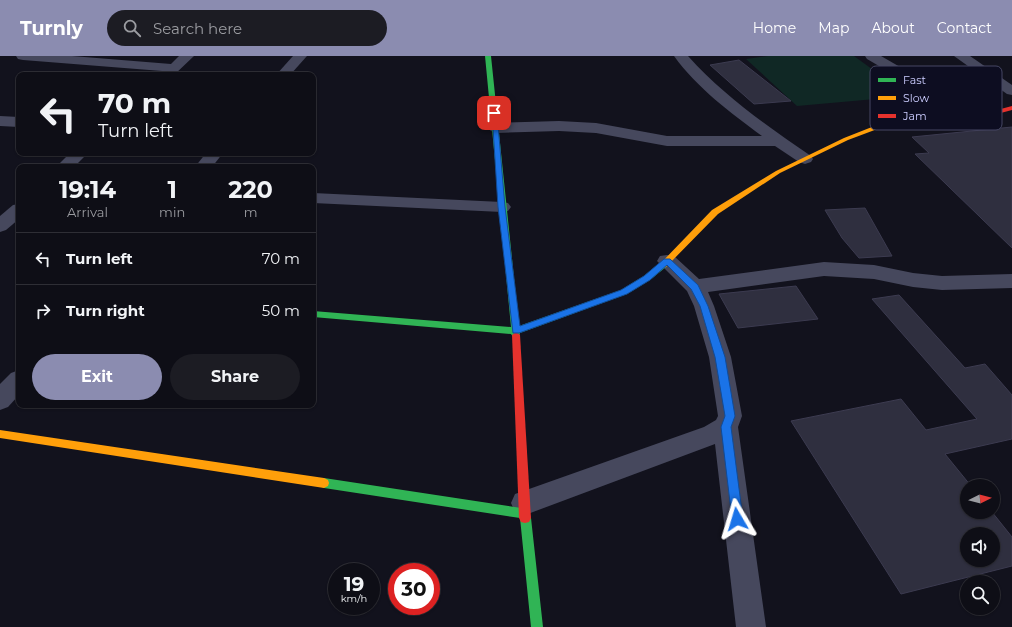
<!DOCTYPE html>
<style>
:root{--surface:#0e0e16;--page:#1c1c23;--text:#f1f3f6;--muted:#9b9ca1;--line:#2e2e35;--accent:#8b8cb0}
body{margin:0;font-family:Montserrat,sans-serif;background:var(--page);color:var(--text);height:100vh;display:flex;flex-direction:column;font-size:15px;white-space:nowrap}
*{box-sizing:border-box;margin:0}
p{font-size:13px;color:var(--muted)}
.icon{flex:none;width:22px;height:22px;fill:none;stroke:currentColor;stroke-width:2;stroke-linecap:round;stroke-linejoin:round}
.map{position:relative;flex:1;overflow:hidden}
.side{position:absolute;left:16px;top:108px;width:300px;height:244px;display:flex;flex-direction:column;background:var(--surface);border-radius:8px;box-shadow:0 1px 3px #0004,0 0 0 1px var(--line)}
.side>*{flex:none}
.guide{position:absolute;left:16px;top:16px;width:300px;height:84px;border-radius:8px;box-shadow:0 1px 3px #0004,0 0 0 1px var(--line);background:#0e0e16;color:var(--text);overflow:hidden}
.needle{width:26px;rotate:84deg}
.tools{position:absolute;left:960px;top:423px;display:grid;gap:8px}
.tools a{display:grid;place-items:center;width:40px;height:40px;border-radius:50%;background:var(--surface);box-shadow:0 1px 3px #0004,0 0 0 1px var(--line);font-size:20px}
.speed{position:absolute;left:328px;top:507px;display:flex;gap:8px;font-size:20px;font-weight:700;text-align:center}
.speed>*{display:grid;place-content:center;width:52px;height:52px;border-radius:50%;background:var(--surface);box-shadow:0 1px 3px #0004,0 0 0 1px var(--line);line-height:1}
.speed small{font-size:10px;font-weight:400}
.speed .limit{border:6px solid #d22;background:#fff;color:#111}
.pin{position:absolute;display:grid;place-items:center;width:34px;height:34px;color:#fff;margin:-17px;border-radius:8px;box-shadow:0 2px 6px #0006}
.me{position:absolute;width:44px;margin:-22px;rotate:353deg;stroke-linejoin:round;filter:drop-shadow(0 0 3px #0008)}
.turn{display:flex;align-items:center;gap:14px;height:84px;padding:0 16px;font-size:18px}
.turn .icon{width:52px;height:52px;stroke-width:2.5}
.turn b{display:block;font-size:28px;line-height:34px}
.eta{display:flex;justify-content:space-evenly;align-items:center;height:68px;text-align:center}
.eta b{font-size:24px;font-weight:700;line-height:28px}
.primary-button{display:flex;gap:8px;margin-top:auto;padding:8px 16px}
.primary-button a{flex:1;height:46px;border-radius:24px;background:var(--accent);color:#fff;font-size:16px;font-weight:700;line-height:46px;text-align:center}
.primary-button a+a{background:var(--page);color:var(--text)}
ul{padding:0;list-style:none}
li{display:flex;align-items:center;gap:12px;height:52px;padding:0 16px;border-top:1px solid var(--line)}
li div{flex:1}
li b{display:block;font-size:15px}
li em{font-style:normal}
header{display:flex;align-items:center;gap:24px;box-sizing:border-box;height:56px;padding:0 20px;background:var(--accent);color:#fff}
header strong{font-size:19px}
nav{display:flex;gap:22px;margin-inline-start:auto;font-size:14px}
.search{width:280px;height:36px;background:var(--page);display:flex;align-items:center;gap:10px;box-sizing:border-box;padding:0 14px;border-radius:22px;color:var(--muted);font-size:15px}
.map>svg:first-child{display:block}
.green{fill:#102825}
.building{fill:#2f2f3f;stroke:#3c3b50;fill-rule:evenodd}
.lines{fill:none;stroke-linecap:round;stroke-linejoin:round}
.street{fill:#46485d;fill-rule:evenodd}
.fast{fill:#30b455;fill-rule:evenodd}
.slow{fill:#ff9f0a;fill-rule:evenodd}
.jam{fill:#e5322d;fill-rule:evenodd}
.route{fill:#1a73e8;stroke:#114b97}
.key{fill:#0d0d21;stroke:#464764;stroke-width:1}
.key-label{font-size:11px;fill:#cccdff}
</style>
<header>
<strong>Turnly</strong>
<div class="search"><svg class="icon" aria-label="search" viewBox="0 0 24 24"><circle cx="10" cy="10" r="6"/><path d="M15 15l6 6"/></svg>Search here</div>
<nav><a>Home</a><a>Map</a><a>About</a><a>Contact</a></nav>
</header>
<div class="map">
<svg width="1012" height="571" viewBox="0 0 1012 571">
<rect width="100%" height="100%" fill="#12121d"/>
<path class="green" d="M768,0H854L909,40L797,50L746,3Z"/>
<g class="building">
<path d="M739,4L791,45L754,48L710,9Z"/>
<path d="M1012,71V192L915,98L929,97L912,81Z"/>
<path d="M865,152L892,200L859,202L842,182L825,154Z"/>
<path d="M796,230L818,263L738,272L719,238Z"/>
<path d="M899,239L965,312L985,308L1012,339V383L945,398L971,430H967V456H992L1012,481V510L901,538L791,365L901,343L926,374L977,363L872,243ZM967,478H993V504H967Z"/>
</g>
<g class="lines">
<g class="street">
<path d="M16,0H72L171,8L179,0H194L174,19H159L162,15L23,4L18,3Z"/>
<path d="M293,0H307L290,19H276Z"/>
<path d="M674,0H688C724,40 767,70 811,100L813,103L811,106L805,108L799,106L775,90H667L596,77L559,75L496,77L491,75L488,72L491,69L496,67L559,65L596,67L667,80H762C731,57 697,32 674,0Z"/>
<path d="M865,0H881L978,56L980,59L978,62L973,63L968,62L867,3Z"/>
<path d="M954,0H970L1012,29V39L1007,38Z"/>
<path d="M0,60L19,61V71L0,70Z"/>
<path d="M70,97H88L74,111H56Z"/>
<path d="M206,97H223L212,111H195Z"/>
<path d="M313,137L502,146L508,147L511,151L508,155L502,156L313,147Z"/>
<path d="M19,148V163L6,174L0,176V160L13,149Z"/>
<path d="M667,199L674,200L699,223L824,206L874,209L913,217L942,220L1012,218V232L942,234L913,231L874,223L824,220L708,236L714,250L731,301L742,360L738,371L766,571H736L715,388L525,459L515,456L511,447L515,438L704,371L716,364L718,360L709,301L694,250L687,235L657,205L660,200Z"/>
<path d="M19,314V339L8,351L0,354V328L11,317Z"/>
</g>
<g class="fast">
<path d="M485,0H491L519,270L621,234L644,220L660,207H666L667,209L666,211L650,224L627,238L520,277L519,281H513L511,278L313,261V255L511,271Z"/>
<path d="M324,422L528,453L531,462L543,571H531L520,462L324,432L320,430L319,427L320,424Z"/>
</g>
<g class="slow">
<path d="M937,61L940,63L939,64L880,72L848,84L780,117L718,158L666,211L663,212L659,209L712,154L776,115L844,82L877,69Z"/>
<path d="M0,374L324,422L328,424L329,427L328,430L324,432L0,382Z"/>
</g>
<g class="jam">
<path d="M1012,50V54L997,58L937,65L934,63L937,61L997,54Z"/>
<path d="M516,276L520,279L531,462L529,466L525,467L521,466L519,462L512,279Z"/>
</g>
</g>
<path class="route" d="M492,56L497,57L505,151L520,270L621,234L644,220L664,203H670L698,229L708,250L725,301L735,360L731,371L743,463L741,467L737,469L733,467L732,463L721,371L725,360L715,301L700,250L691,233L667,209L650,224L627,238L519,277H513L498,151Z"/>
<rect x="870" y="10" width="132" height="64" rx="6" class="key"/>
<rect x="878" y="22" width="18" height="4" fill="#30b455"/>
<rect x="878" y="40" width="18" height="4" fill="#ff9f0a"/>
<rect x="878" y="58" width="18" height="4" fill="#e5322d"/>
<g class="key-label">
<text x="903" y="28">Fast</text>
<text x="903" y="46">Slow</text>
<text x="903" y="64">Jam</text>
</g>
</svg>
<div class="tools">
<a><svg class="needle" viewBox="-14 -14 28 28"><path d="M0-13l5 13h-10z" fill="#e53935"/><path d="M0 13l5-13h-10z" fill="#9b9ca1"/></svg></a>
<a><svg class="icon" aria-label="sound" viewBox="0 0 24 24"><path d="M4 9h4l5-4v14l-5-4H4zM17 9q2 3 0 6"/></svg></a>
<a><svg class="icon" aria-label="search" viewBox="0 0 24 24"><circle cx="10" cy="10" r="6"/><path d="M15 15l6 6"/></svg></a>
</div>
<div class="speed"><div>19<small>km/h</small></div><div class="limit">30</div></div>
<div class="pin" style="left:494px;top:57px;background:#d93025"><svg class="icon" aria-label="arrive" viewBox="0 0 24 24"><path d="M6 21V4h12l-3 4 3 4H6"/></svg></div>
<svg class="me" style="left:737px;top:463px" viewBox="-20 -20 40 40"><path d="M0-17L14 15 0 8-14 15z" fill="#1a73e8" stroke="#fff" stroke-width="4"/></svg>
<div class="guide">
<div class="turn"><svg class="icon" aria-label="left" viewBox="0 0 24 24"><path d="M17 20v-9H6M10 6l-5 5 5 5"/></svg><div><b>70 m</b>Turn left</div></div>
</div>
<section class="side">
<div class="eta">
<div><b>19:14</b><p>Arrival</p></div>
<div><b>1</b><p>min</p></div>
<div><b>220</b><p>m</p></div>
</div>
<ul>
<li><svg class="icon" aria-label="left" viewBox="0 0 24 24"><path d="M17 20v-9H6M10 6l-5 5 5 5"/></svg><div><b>Turn left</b></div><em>70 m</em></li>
<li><svg class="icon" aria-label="right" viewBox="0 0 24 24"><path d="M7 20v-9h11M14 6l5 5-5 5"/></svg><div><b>Turn right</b></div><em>50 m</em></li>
</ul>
<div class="primary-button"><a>Exit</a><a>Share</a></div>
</section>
</div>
